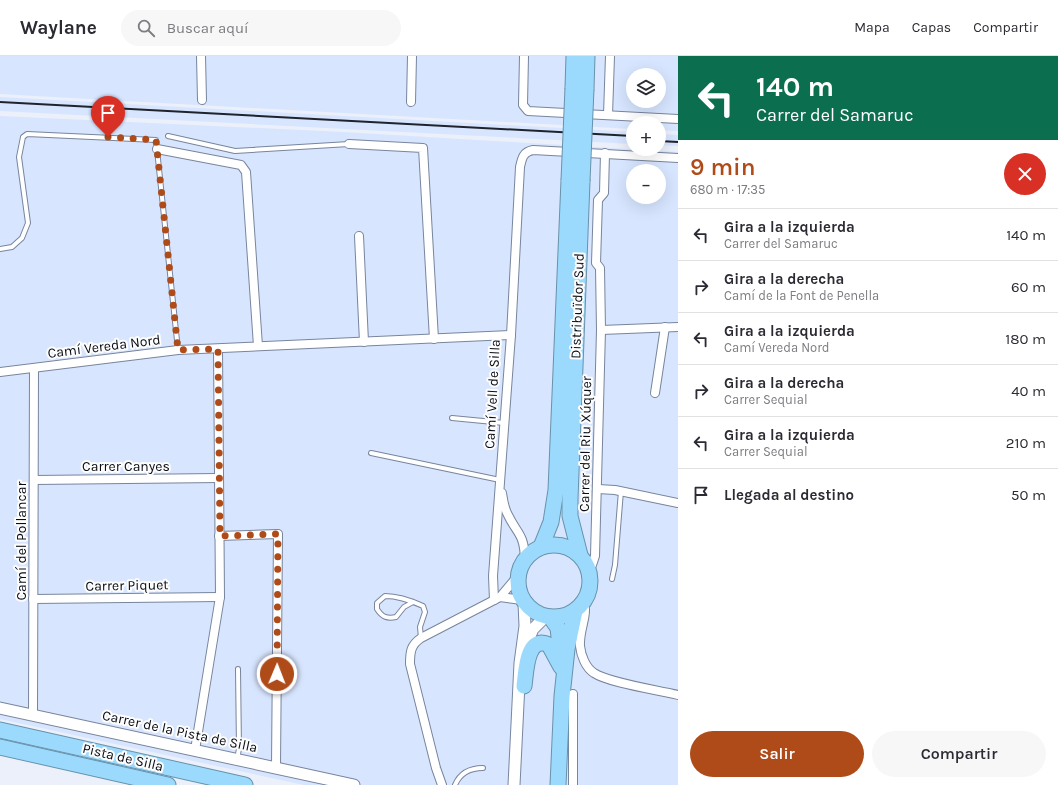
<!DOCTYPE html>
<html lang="es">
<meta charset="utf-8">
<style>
:root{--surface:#fff;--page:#f7f7f7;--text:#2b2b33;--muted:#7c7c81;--line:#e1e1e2;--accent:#af4b19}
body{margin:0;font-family:Karla,sans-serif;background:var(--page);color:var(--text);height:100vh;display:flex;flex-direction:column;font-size:15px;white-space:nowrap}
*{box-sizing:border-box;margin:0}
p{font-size:13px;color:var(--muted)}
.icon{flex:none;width:22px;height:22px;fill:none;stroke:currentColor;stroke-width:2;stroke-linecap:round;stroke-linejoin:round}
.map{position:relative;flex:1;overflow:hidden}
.sheet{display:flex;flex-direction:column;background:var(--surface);width:380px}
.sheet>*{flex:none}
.top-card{background:#0b6e4f;color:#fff;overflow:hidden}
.fabs{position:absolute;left:626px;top:12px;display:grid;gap:8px}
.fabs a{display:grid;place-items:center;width:40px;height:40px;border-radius:50%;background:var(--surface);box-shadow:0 4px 16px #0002;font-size:20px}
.pin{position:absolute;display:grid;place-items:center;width:34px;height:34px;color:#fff;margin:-41px -17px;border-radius:50% 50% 50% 0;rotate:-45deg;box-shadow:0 0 4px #0007}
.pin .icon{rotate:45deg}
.me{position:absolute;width:44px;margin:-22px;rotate:1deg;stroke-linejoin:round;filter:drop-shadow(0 0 3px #0008)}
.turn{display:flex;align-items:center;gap:14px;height:84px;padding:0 12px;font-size:18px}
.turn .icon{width:52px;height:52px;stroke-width:2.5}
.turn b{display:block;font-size:28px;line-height:34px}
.round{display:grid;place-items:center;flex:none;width:42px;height:42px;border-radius:21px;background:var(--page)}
.headline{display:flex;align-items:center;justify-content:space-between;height:68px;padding:0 12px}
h1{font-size:24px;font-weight:600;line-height:30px;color:var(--accent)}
.primary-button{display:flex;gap:8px;margin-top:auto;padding:8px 12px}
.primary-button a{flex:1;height:46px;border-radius:24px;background:var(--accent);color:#fff;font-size:16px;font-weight:600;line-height:46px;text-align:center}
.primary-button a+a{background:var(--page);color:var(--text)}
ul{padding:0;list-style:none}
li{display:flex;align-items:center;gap:12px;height:52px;padding:0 12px;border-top:1px solid var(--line)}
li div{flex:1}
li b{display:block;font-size:15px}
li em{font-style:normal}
header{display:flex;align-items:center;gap:24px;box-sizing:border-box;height:56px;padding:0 20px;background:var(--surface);border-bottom:1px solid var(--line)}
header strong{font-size:19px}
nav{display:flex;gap:22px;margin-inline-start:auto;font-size:14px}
.search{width:280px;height:36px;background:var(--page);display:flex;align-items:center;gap:10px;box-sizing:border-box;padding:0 14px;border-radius:22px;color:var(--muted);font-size:15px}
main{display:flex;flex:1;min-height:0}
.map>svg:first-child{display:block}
.built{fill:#d7e5ff;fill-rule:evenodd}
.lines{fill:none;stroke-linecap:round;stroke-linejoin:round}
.lane-casing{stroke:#78859c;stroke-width:6}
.street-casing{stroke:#78859c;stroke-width:10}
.secondary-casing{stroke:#78859c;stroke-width:13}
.highway-casing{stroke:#6892ab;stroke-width:17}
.lane{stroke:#fff;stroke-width:4}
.street{stroke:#fff;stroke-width:8}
.secondary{stroke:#fff;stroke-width:11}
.highway{stroke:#9cdafd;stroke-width:15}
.rail{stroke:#1f232b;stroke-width:2}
.highway-bridge-casing{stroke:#6892ab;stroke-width:17;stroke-linecap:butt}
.highway-bridge{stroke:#9cdafd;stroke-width:15}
.route{stroke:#af4b19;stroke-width:7;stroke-dasharray:0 12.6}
.labels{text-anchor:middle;stroke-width:4;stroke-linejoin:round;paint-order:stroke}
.street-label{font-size:14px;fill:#080c14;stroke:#fdfdfd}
</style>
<header>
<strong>Waylane</strong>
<div class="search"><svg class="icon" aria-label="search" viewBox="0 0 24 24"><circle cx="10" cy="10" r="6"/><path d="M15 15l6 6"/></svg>Buscar aquí</div>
<nav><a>Mapa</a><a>Capas</a><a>Compartir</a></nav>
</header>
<main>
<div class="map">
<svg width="678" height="729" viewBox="0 0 678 729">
<rect width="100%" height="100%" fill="#ebf0fb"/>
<g class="built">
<path d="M0,0H678V75L659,74V67H633V73L0,38ZM633,19H659V45H633Z"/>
<path d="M0,41L633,76V88L0,55Z"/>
<path d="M0,60L343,76L678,96V729H304L0,663ZM633,115H659V141H633Z"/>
<path d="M659,78L678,79V90L659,89Z"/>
</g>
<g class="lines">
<defs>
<g id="lane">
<path d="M168,80L235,95L349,88"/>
<path d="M0,193L12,191L22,182L28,167L19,101L23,81L27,78L156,84L178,294"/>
<path d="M452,362L504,367"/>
<path d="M371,397L500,424"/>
<path d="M612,523L615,509L621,435"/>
<path d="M413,546L404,551L396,561C387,563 382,561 377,553V547L385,540C397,540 412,545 423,550L425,556L420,571L421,582"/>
<path d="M237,703L239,693L238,613"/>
<path d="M455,729C460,717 470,712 483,712"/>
</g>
<g id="street">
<path d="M201,0L202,44"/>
<path d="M524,0L523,49L528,55L678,63"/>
<path d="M411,46L412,0"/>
<path d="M608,59L610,0"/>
<path d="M349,88L423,92L434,283"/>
<path d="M157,93L241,109L246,116L258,290"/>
<path d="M359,180L364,286"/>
<path d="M601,274L678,271"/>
<path d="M0,316L178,294L511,279"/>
<path d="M655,337L665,271"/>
<path d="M34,424L219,422"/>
<path d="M598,433L615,434L678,447"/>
<path d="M502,437C503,444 504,452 508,459C517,478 524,477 525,503"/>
<path d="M219,480L278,478L276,711"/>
<path d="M588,513L592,509L595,500L601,274L600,212L596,207L598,144L604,137L605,97"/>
<path d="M517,521L500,541L522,544"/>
<path d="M33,543L220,541"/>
<path d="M494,544L493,520L511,279L520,111C522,102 523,96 533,94L678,102"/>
<path d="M584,545C588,560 579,574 580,590C581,600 586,612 594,617C609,627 658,634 678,639"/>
<path d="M33,659L34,312"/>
<path d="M195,694L220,541L218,293"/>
<path d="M442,729L436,712L410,608C410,595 411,589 421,582L500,541"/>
<path d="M573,729V638"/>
</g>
<g id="secondary">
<path d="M526,589L533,573L545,561"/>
<path d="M0,652L354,729"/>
<path d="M514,729L520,607L525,570L524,547"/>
</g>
<g id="highway">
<path d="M573,32L574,0"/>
<path d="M586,33L587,0"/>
<circle cx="554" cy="525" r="36"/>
<path d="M541,491L551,466L556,434L569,124"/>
<path d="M580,499L570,460V443L582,125"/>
<path d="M551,562L558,572L561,599"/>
<path d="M524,630C526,617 526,578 549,589L561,611"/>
<path d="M0,674L245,729"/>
<path d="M0,691L168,729"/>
<path d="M558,729L562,640L567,593L575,555"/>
</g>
</defs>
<use href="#lane" class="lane-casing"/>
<use href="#street" class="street-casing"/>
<use href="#secondary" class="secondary-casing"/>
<use href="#highway" class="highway-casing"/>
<use href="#lane" class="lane"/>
<use href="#street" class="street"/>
<use href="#secondary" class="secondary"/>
<use href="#highway" class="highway"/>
<g class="rail">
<path d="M0,46L633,80"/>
<path d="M659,85L678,86"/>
</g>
<defs>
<g id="highway-bridge">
<path d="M569,124L573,32"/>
<path d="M582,125L586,33"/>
</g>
</defs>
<use href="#highway-bridge" class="highway-bridge-casing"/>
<use href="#highway-bridge" class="highway-bridge"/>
</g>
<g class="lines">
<path class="route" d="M108,81L156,84L178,294L218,293L220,480L278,478L277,618"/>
</g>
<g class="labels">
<g class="street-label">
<text transform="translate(577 250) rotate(-88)" y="5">Distribuïdor Sud</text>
<text transform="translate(104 290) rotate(-7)" y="5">Camí Vereda Nord</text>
<text transform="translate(492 338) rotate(-87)" y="5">Camí Vell de Silla</text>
<text transform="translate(585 388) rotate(-89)" y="5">Carrer del Riu Xúquer</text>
<text x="126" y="415">Carrer Canyes</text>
<text transform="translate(21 485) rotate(-90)" y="5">Camí del Pollancar</text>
<text transform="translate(127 529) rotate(-1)" y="5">Carrer Piquet</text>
<text transform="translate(180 675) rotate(12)" y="5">Carrer de la Pista de Silla</text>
<text transform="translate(123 701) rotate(13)" y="5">Pista de Silla</text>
</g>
</g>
</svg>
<div class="fabs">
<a><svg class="icon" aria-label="layers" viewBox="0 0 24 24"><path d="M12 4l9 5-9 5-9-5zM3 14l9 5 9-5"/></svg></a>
<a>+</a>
<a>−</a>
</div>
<div class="pin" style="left:108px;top:81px;background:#d93025"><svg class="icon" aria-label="arrive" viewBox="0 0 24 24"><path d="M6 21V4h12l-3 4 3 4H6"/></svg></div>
<svg class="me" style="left:277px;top:618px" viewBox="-20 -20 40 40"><circle r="17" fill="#af4b19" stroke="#fff" stroke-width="3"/><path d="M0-11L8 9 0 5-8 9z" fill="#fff"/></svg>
</div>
<section class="sheet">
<div class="top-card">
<div class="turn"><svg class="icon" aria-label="left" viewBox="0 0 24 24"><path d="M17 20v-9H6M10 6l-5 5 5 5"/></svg><div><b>140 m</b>Carrer del Samaruc</div></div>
</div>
<div class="headline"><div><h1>9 min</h1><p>680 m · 17:35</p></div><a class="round" style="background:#d93025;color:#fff"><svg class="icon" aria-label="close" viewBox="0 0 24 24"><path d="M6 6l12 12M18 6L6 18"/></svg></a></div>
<ul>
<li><svg class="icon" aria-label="left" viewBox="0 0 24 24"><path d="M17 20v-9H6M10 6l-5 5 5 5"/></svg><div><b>Gira a la izquierda</b><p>Carrer del Samaruc</p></div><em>140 m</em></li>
<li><svg class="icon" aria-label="right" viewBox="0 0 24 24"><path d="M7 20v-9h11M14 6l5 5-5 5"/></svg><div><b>Gira a la derecha</b><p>Camí de la Font de Penella</p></div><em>60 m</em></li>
<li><svg class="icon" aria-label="left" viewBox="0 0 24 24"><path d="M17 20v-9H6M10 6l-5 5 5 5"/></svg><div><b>Gira a la izquierda</b><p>Camí Vereda Nord</p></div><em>180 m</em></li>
<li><svg class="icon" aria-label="right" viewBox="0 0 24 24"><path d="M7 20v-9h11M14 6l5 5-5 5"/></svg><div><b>Gira a la derecha</b><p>Carrer Sequial</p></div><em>40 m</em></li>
<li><svg class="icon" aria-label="left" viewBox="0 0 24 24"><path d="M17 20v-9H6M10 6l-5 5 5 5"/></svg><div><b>Gira a la izquierda</b><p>Carrer Sequial</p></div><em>210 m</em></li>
<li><svg class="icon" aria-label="arrive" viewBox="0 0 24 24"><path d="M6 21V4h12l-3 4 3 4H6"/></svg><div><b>Llegada al destino</b></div><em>50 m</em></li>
</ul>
<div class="primary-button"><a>Salir</a><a>Compartir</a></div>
</section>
</main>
